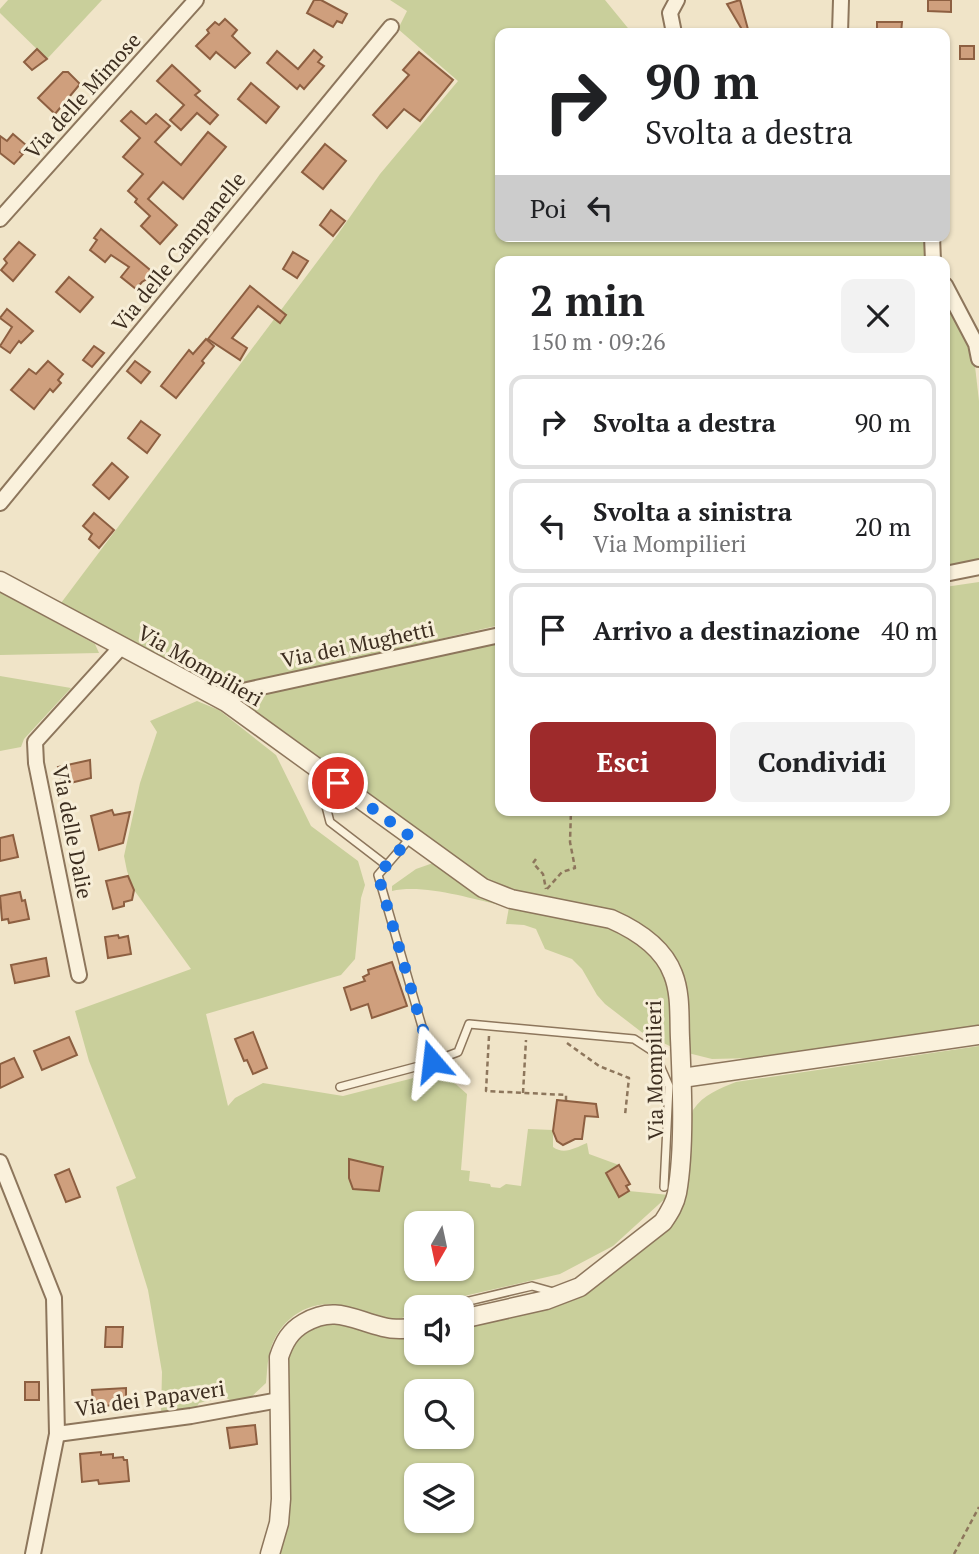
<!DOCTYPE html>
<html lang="it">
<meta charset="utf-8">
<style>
:root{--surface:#fff;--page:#f2f2f2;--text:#202124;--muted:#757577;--line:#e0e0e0;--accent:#9e2a2b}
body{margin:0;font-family:"PT Serif",serif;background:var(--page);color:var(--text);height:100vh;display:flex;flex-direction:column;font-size:26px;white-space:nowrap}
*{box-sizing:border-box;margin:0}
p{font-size:23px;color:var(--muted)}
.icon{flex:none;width:38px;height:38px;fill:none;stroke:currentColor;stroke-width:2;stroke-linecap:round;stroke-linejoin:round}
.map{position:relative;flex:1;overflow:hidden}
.sheet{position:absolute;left:495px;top:256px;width:455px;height:560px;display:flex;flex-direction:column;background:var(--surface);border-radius:14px;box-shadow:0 2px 5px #0004}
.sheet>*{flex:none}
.guide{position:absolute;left:495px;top:28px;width:455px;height:214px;border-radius:14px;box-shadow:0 2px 5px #0004;background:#fff;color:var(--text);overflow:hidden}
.needle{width:46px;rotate:189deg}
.buttons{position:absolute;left:404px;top:1211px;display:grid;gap:14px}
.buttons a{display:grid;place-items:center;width:70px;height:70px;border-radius:14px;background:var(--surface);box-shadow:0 2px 5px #0004;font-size:35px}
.pin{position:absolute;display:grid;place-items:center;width:60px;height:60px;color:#fff;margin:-30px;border:4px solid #fff;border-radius:50%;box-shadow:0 2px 7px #0007}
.me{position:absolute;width:77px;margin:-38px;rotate:343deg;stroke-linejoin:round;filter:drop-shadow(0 0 5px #0008)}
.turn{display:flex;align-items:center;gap:24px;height:147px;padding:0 35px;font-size:32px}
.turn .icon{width:91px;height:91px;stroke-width:2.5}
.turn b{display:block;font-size:49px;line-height:60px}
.then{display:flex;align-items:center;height:66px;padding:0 35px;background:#0003;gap:14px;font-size:26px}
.round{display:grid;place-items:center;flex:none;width:74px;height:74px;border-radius:14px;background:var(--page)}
.head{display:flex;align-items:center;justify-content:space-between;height:119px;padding:0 35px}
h1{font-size:42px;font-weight:800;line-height:52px}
.cta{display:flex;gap:14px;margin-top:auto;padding:14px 35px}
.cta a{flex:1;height:80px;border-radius:14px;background:var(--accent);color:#fff;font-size:28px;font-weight:800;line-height:80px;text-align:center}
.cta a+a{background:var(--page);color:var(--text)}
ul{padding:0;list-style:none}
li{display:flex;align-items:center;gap:21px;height:94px;margin:0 14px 10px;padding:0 21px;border:4px solid var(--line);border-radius:14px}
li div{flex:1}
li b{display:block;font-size:26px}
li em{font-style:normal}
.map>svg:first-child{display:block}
.green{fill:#c9cf9b;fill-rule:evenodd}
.building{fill:#cf9f7d;stroke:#8d5f41;stroke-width:2}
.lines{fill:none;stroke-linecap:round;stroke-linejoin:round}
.service-casing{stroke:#8d765c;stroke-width:10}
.minor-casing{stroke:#8d765c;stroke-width:18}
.tertiary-casing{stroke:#8d765c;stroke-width:21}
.path{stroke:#8d765c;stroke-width:2.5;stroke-dasharray:5 3.5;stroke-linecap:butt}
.service{stroke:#faf1dc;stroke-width:7}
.minor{stroke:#faf1dc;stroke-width:14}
.tertiary{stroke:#faf1dc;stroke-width:18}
.route{stroke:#1a73e8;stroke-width:12;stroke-dasharray:0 21.6}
.labels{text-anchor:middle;stroke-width:6;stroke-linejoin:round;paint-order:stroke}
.street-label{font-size:21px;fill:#3d2e20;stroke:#f7eed8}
</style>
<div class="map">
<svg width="979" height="1554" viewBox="0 0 979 1554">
<rect width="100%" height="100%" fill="#f0e4c8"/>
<g class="green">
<path d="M8,0H102L47,59L0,13V9Z"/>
<path d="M390,0H605L632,33H500V236H926L924,247L928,261H500V625L215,691L58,607L338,234L380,174L458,81L398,29L407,11Z"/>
<path d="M945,296L971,346L975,366L979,401V561L945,567Z"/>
<path d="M979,582V1025L755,1058L712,1059L688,1053L660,941L504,891L461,867L373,796L241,701L250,695L500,641V810H945V587Z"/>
<path d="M0,592L95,644L99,653L0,655Z"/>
<path d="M0,676L71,688L24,739L21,747L0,751Z"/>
<path d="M197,701L219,710L276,755L311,826L358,861L365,885L361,898L355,959L341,975L206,1014L228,1106L235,1098L263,1083L343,1096L441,1071L467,1094L461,1170L470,1171L469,1181L490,1184L491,1187L500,1188L506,1184L521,1186L528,1129L553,1130V1147C564,1155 575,1148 587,1143L589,1154L619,1165L606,1173L619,1196L629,1191L669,1195L613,1246L560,1274L416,1307V1311L396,1321C375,1320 357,1308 337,1305C304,1300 275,1324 269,1356C267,1365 267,1374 266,1383L249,1399L231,1401L225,1397L199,1403L195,1410L161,1413L162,1372L148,1290L116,1187L136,1178L89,1061L75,1011L191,969L134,890L127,871L124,856L140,783L157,732L150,721ZM416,1223H462V1269H416Z"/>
<path d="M433,863L499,905C469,898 423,884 392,891V886L416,869Z"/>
<path d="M509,907L587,921L618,929L653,954L670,983L674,1048L644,1034L605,1004L597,995L582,969L572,959L545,949L536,929L524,925L506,924Z"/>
<path d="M979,1046V1554H275L286,1361C303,1317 327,1320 367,1327C384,1330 400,1333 416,1336V1353H462V1326L546,1307L660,1231L693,1110C704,1094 719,1089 736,1082ZM416,1391H462V1437H416ZM416,1475H462V1521H416Z"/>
</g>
<g class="building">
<path d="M314,0H321L347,14L342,23L337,21L333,27L307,13Z"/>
<path d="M740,0L749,33H744L727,4Z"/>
<path d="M928,0H951V12L928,11Z"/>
<path d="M225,19L237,30L232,36L250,53L235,68L216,52L210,59L196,46L209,33L207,30L215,22L219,25Z"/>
<path d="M877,22H902L901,33H877Z"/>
<rect x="960" y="46" width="14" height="13"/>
<path d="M37,49L47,59L32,70L24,62Z"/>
<path d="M314,50L322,57L318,62L324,66L304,89L300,85L297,89L267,63L277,51L298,69Z"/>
<path d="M419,52L453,80L420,121L404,109L387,128L373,115L409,75L403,70Z"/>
<path d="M172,65L200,91L195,95L218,115L210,124L197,113L181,130L170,120L184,105L157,81Z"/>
<path d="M63,72H68L80,84L55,114L38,98Z"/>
<path d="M251,83L279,107L266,123L238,99Z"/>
<path d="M131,111L146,124L156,114L170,126L155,142L181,165L208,132L226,147L183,199L163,182L148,199L177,225L160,244L141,226L150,216L135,202L137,199L128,191L143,174L123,157L140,138L121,121Z"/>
<path d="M13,134L26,145L20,152L23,154L14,164L0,153V136L7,141Z"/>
<path d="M325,144L346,161L323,189L302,172Z"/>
<path d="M331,210L345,221L333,236L320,225Z"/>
<path d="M101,229L155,274L150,281L147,279L142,282L136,289L121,277L129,267L111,255L105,262L90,250L97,240L94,238Z"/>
<path d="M19,242L35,255L13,281L1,270L7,263L4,259Z"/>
<path d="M293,252L308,261L297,278L283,269Z"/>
<path d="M69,277L93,297L80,312L56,292Z"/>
<path d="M250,286L286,315L280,323L258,306L232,338L247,348L240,360L208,339Z"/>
<path d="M7,309L33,331L21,343L19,341L10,353L0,346L12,327L0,318Z"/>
<path d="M206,339L214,346L202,361L204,363L176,398L161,386L189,350L193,354Z"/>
<path d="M94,346L104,353L92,367L83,360Z"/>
<path d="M48,361L63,374L58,380L61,383L53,392L50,389L34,409L11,390L29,369L36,374Z"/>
<path d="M135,361L150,372L141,383L127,371Z"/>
<path d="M141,421L160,435L147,453L128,438Z"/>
<path d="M112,463L128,477L109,499L93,485Z"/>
<path d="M94,513L114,530L99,548L89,539L92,534L83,526Z"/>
<path d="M90,760L91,778L62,785L58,767Z"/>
<path d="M112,810L114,815L130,812L123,843L99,850L91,816Z"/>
<path d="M13,835L18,857L0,861V838Z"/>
<path d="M128,876L134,890L132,900L124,902V906L113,909L106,881Z"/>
<path d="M20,892L22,901L25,900L29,919L9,923L8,919L2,920L0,896Z"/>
<path d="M118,935L119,938L128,936L131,954L108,958L105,937Z"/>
<path d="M46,958L49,976L15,983L11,965Z"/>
<path d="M392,962L407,1006L372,1018L368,1004L351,1010L344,988L365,981L363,977L369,974L368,970Z"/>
<path d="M253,1032L267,1068L253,1074L247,1060L244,1061L235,1039Z"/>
<path d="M69,1037L77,1055L42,1070L34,1051Z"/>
<path d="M14,1058L23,1077L0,1088V1064Z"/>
<path d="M557,1100L596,1104L598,1117L585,1116L582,1139H575L563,1145L557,1141L553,1131Z"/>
<path d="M349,1159L383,1167L379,1191L353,1189L349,1178Z"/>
<path d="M619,1165L630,1184L626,1186L629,1191L619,1197L606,1173Z"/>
<path d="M69,1169L80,1197L66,1202L55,1175Z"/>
<path d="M106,1327H123L122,1347H105Z"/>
<rect x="25" y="1382" width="14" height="18"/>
<path d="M126,1388V1399H123V1405L96,1406V1402H93L92,1390Z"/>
<path d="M255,1425L257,1444L230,1448L227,1428Z"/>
<path d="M101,1452V1455L113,1454V1458L123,1457L124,1460H127L129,1481L99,1484L98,1480L82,1482L80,1454Z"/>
</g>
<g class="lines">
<defs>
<g id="service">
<path d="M317,771L330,822L386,865"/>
<path d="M411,837L378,875L432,1061"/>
<path d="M340,1087L423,1065L458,1052L469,1024L634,1039L654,1052L669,1086L664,1187"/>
<path d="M444,1307L532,1286L557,1293"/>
</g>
<g id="minor">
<path d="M674,33L670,13L677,0"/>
<path d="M840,33L841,0"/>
<path d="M0,219L196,0"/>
<path d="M932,236L933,261"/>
<path d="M945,285L976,344L979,359"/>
<path d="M0,503L391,27"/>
<path d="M945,574L979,567"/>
<path d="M226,702L231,697L247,690L500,635"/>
<path d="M79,975L36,763L35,742L121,647"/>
<path d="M0,1162L54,1298L57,1434L191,1416L279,1400"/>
<path d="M33,1554L57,1434"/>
</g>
<g id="tertiary">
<path d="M0,581L226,702L483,888L511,899L611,919C636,930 663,947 673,974C681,994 679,1017 680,1038C682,1085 685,1147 677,1193C675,1204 669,1213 663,1222L580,1287L546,1300L462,1319"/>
<path d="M682,1078L979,1035"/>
<path d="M270,1554L279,1523L281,1499L279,1357C284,1342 290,1331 304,1323C335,1305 353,1320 383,1327C395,1330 405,1329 416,1328"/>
</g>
</defs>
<use href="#service" class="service-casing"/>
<use href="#minor" class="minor-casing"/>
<use href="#tertiary" class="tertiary-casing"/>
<g class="path">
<path d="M536,859L533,863L543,874L546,889"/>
<path d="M547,889L562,872L575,868L570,842L571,810"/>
<path d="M489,1036L486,1091L566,1095V1100"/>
<path d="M567,1043L599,1066L629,1078L625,1115"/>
<path d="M523,1093L526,1040"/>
<path d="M954,1554L979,1507"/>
</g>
<use href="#service" class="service"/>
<use href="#minor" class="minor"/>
<use href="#tertiary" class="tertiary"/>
</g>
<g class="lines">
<path class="route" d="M338,783L411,837L378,875L432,1061"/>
</g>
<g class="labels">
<g class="street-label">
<text transform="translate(83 96) rotate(-48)" y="7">Via delle Mimose</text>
<text transform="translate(179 252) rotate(-51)" y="7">Via delle Campanelle</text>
<text transform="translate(358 645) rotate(-12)" y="7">Via dei Mughetti</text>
<text transform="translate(200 666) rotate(30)" y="7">Via Mompilieri</text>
<text transform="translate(72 832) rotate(79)" y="7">Via delle Dalie</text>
<text transform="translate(655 1070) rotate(-91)" y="7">Via Mompilieri</text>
<text transform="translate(150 1399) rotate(-8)" y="7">Via dei Papaveri</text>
</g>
</g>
</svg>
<div class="buttons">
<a><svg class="needle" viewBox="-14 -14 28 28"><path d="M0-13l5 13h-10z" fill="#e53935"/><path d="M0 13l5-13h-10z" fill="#757577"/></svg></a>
<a><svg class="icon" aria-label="sound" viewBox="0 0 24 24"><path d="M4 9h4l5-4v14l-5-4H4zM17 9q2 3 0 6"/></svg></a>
<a><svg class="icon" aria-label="search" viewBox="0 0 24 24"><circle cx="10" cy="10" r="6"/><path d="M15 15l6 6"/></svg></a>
<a><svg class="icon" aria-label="layers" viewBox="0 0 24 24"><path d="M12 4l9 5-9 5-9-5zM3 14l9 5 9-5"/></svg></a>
</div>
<div class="pin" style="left:338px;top:783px;background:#d93025"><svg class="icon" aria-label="arrive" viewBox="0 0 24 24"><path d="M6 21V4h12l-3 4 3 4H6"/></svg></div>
<svg class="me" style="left:432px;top:1061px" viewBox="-20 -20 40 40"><path d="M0-17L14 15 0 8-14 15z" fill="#1a73e8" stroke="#fff" stroke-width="4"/></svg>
<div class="guide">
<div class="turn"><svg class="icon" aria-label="right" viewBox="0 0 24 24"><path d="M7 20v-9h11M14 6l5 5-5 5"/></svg><div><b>90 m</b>Svolta a destra</div></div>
<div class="then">Poi<svg class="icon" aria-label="left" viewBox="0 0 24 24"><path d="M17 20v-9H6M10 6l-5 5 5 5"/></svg></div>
</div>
<section class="sheet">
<div class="head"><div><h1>2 min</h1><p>150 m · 09:26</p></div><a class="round"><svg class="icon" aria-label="close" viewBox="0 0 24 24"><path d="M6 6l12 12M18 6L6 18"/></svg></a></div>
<ul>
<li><svg class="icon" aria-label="right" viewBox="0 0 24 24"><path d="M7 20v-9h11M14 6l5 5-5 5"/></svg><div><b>Svolta a destra</b></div><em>90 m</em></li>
<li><svg class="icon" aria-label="left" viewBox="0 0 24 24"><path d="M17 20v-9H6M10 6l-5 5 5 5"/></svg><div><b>Svolta a sinistra</b><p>Via Mompilieri</p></div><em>20 m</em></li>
<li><svg class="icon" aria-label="arrive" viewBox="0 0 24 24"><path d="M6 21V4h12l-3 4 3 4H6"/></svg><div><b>Arrivo a destinazione</b></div><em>40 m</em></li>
</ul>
<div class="cta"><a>Esci</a><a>Condividi</a></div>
</section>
</div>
